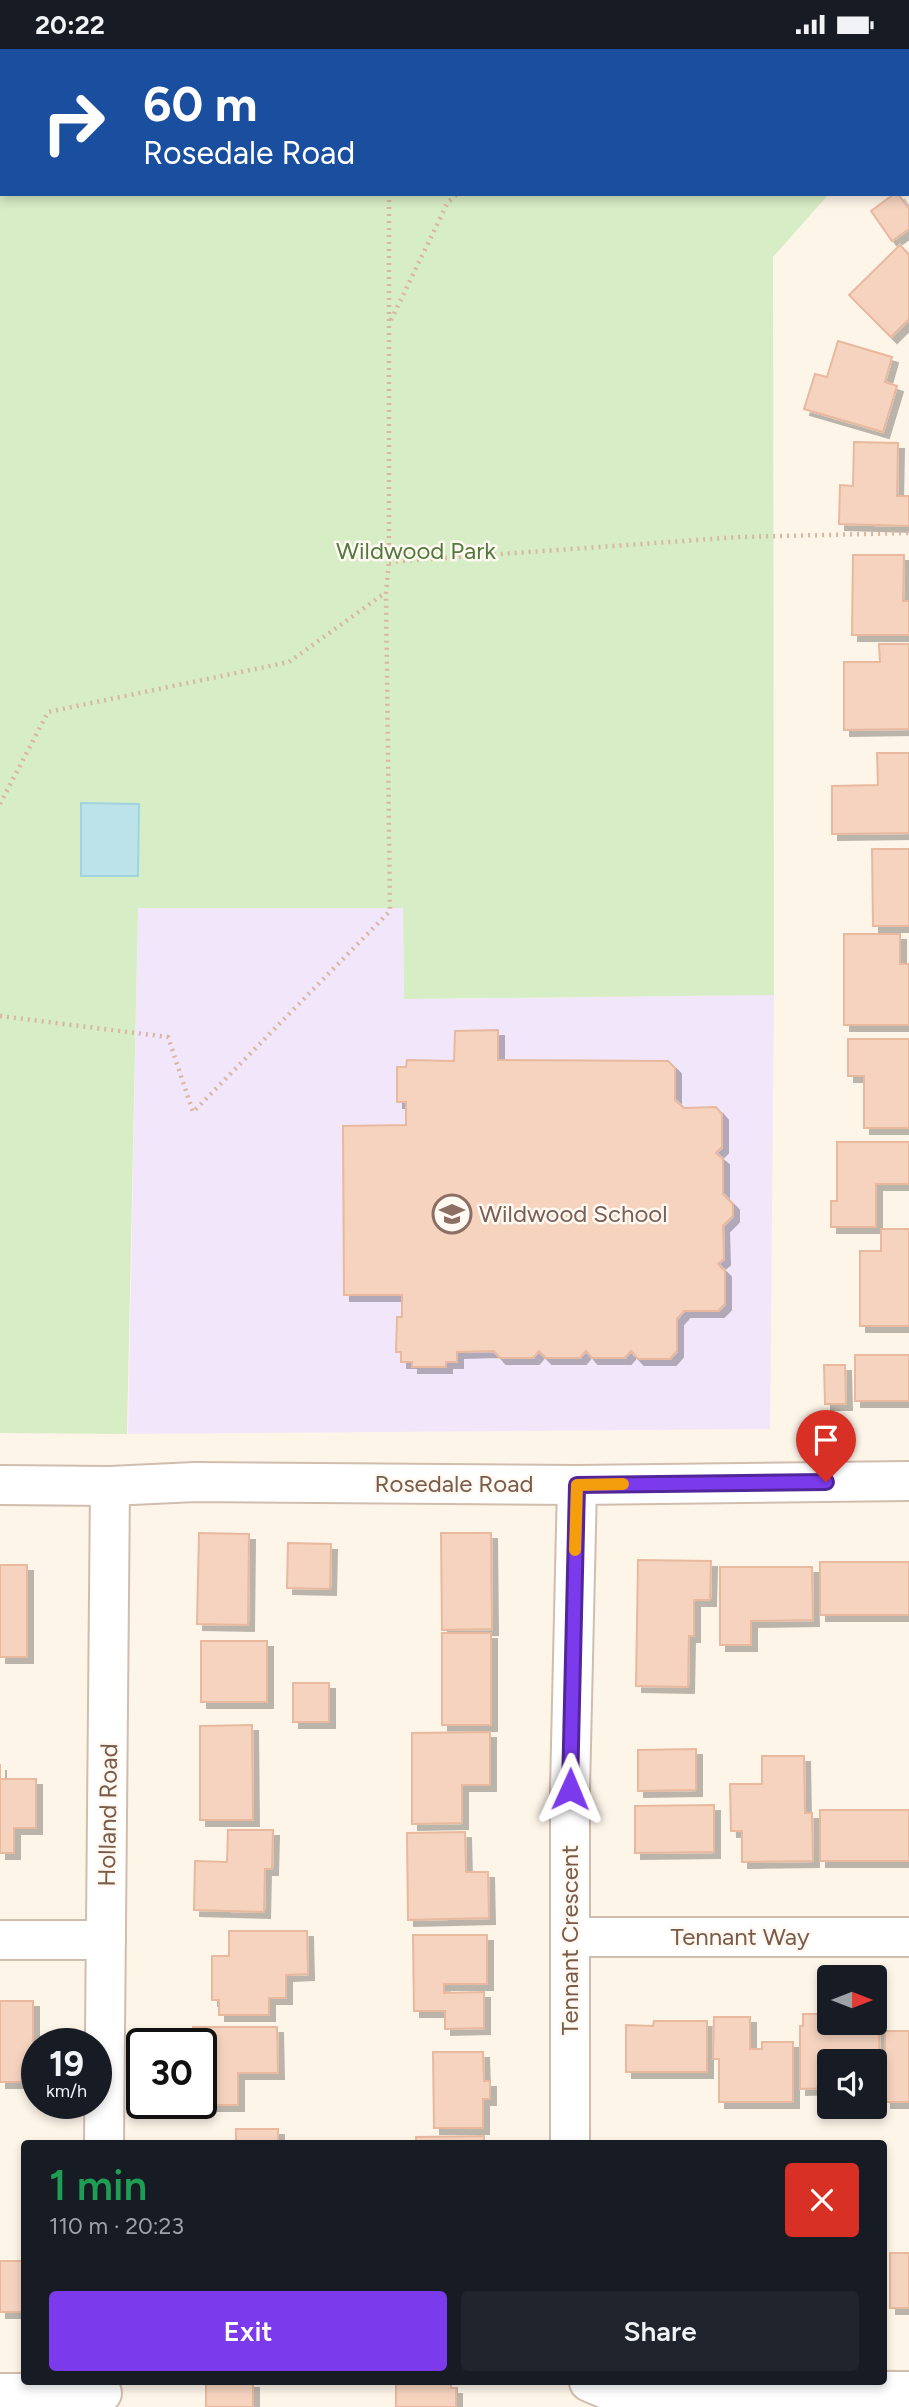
<!DOCTYPE html>
<meta charset="utf-8">
<style>
:root{--surface:#171b24;--page:#20242c;--text:#f1f3f6;--muted:#9ea1a6;--accent:#7c3aed}
body{margin:0;font-family:Figtree,sans-serif;background:var(--page);color:var(--text);height:100vh;display:flex;flex-direction:column;font-size:26px;white-space:nowrap}
*{box-sizing:border-box;margin:0}
p{font-size:23px;color:var(--muted)}
.icon{flex:none;width:38px;height:38px;fill:none;stroke:currentColor;stroke-width:2;stroke-linecap:round;stroke-linejoin:round}
.map{position:relative;flex:1;overflow:hidden}
.drawer{position:absolute;left:21px;top:2091px;width:866px;height:245px;display:flex;flex-direction:column;background:var(--surface);border-radius:7px;box-shadow:0 4px 10px #0003}
.drawer>*{flex:none}
.guide{position:absolute;left:0px;top:0px;width:910px;height:147px;box-shadow:0 4px 10px #0003;background:#1a4fa0;color:#fff;overflow:hidden}
.needle{width:46px;rotate:90deg}
.fabs{position:absolute;left:817px;top:1916px;display:grid;gap:14px}
.fabs a{display:grid;place-items:center;width:70px;height:70px;border-radius:7px;background:var(--surface);box-shadow:0 4px 10px #0003;font-size:35px}
.speed{position:absolute;left:21px;top:1979px;display:flex;gap:14px;font-size:35px;font-weight:700;text-align:center}
.speed>*{display:grid;place-content:center;width:91px;height:91px;border-radius:50%;background:var(--surface);box-shadow:0 4px 10px #0003;line-height:1}
.speed small{font-size:18px;font-weight:400}
.speed .limit{border:4px solid #111;border-radius:10px;background:#fff;color:#111}
.pin{position:absolute;display:grid;place-items:center;width:60px;height:60px;color:#fff;margin:-72px -30px;border-radius:50% 50% 50% 0;rotate:-45deg;box-shadow:0 0 7px #0007}
.pin .icon{rotate:45deg}
.me{position:absolute;width:77px;margin:-38px;rotate:1deg;stroke-linejoin:round;filter:drop-shadow(0 0 5px #0008)}
.turn{display:flex;align-items:center;gap:24px;height:147px;padding:0 28px;font-size:32px}
.turn .icon{width:91px;height:91px;stroke-width:2.5}
.turn b{display:block;font-size:49px;line-height:60px}
.round{display:grid;place-items:center;flex:none;width:74px;height:74px;border-radius:7px;background:var(--page)}
.summary{display:flex;align-items:center;justify-content:space-between;height:119px;padding:0 28px}
h1{font-size:42px;font-weight:600;line-height:52px;color:#1e9e55}
.cta{display:flex;gap:14px;margin-top:auto;padding:14px 28px}
.cta a{flex:1;height:80px;border-radius:7px;background:var(--accent);color:#fff;font-size:28px;font-weight:600;line-height:80px;text-align:center}
.cta a+a{background:var(--page);color:var(--text)}
.status{display:flex;justify-content:space-between;align-items:center;height:49px;padding:0 35px;background:var(--surface);direction:ltr}
.status svg{height:19px;fill:currentColor}
.map>svg:first-child{display:block}
.education{fill:#f2e6fa}
.green{fill:#d7edc6}
.water{fill:#bce3e9;stroke:#a1d4dc;stroke-width:2}
.building{fill:#f5d3bf;stroke:#e8b99f;stroke-width:2;filter:url(#shadow)}
.lines{fill:none;stroke-linecap:round;stroke-linejoin:round}
.minor-casing{stroke:#d1bdad;stroke-width:42}
.path{stroke:#dab6a1;stroke-width:4.5;stroke-dasharray:2 5;stroke-linecap:butt}
.minor{stroke:#fff;stroke-width:38}
.route-casing{stroke:#51269a;stroke-width:18}
.route{stroke:#7c3aed;stroke-width:12}
.slow{stroke:#f59e0b;stroke-width:12}
.labels{text-anchor:middle;stroke-width:5;stroke-linejoin:round;paint-order:stroke}
.park-label{font-size:24px;fill:#527a3f;stroke:#fff9f1}
.education-label{font-size:24px;fill:#785e54;stroke:#fff9f1;text-anchor:start}
.street-label{font-size:24px;fill:#7a5b4a;stroke:#fff9f1}
</style>
<div class="status"><b>20:22</b><svg viewBox="0 0 49 12"><path d="M0 12V9h3v3zM5 12V6h3v6zM10 12V3h3v9zM15 12V0h3v12zM26 1h20v11H26zM47 4h2v5h-2z"/></svg></div>
<div class="map">
<svg width="909" height="2358" viewBox="0 0 909 2358">
<defs>
<filter id="shadow"><feDropShadow dx="6" dy="6" stdDeviation="0" flood-color="#0004"/></filter>
</defs>
<rect width="100%" height="100%" fill="#fef5e9"/>
<path class="education" d="M138,859H403L404,950L774,946L770,1380L128,1385Z"/>
<path class="green" d="M0,0H909L908,109V2H2V145H829L773,208L774,946L404,950L403,859H138L127,1385L0,1384Z"/>
<path class="water" d="M81,754L139,755L138,827H81Z"/>
<g class="building">
<path d="M894,145H898L909,160V180L892,192L871,162Z"/>
<path d="M900,196L909,206V270L891,288L849,246Z"/>
<path d="M838,292L892,308L885,333L897,337L883,383L804,360L815,325L827,328Z"/>
<path d="M854,393L898,394L897,447H909V477L839,475L840,436L853,437Z"/>
<path d="M853,506H904L903,552H909V586H852Z"/>
<path d="M879,595H909V680L844,681V613H880Z"/>
<path d="M877,704H909V784L832,785V737L878,736Z"/>
<path d="M872,800H909V877H873Z"/>
<path d="M844,885H900V915H909V976H844Z"/>
<path d="M498,981V1011L668,1012L675,1019V1051L684,1059L716,1058L722,1065V1098L716,1104L723,1110V1145L733,1155V1167L723,1177L724,1210L718,1215L725,1222V1255L718,1262H684L677,1270V1302L670,1310H638L631,1302L625,1309H592L586,1302L580,1309H546L539,1302L533,1309H500L494,1302L457,1303V1313H446V1318H412V1313H401V1303H396L397,1268H402V1246H344L343,1077L406,1076V1053H397V1018H406L407,1011L454,1012L455,982Z"/>
<path d="M848,990H909V1079H864V1027H848Z"/>
<path d="M837,1093H909V1135H876V1178H831V1152H837Z"/>
<path d="M881,1180H909V1277H860V1202H881Z"/>
<rect x="855" y="1306" width="54" height="46"/>
<path d="M824,1316H845L846,1355H825Z"/>
<path d="M199,1484L249,1485L248,1576L197,1575Z"/>
<path d="M441,1484H491L492,1580L442,1581Z"/>
<path d="M288,1494L331,1495L330,1540L287,1539Z"/>
<path d="M638,1511L711,1512L710,1551H694V1587H689L688,1638L636,1637Z"/>
<rect x="820" y="1513" width="89" height="53"/>
<rect x="0" y="1516" width="27" height="92"/>
<path d="M720,1518H812L813,1571L751,1572V1596H720Z"/>
<rect x="442" y="1584" width="49" height="92"/>
<rect x="201" y="1592" width="66" height="61"/>
<rect x="293" y="1634" width="36" height="39"/>
<path d="M252,1676L253,1771H200V1677Z"/>
<path d="M490,1683V1736H462V1774L412,1775V1684Z"/>
<path d="M696,1700V1741L638,1742V1701Z"/>
<path d="M762,1707H804L805,1764H812L813,1812L742,1813V1782H731L730,1735H762Z"/>
<path d="M0,1715V1730H36V1779H14V1804H0Z"/>
<path d="M714,1756V1803L635,1804V1757Z"/>
<rect x="820" y="1761" width="89" height="51"/>
<path d="M228,1781H273L272,1820H265L264,1863L194,1861L195,1812L227,1813Z"/>
<path d="M465,1783L466,1823H488L489,1869L408,1871L407,1784Z"/>
<path d="M229,1882H307L308,1925L286,1926V1949H269V1966H219V1951H212V1907H229Z"/>
<path d="M413,1886H487V1935H444V1944L484,1943V1979L445,1980V1962H414Z"/>
<rect x="0" y="1952" width="33" height="81"/>
<path d="M803,1965H830V1974H854V1979H879L880,2039H875V2012H830V2039L800,2040V1977H803Z"/>
<path d="M714,1968H750V2000H762V1993H793V2053H719V2010H713Z"/>
<path d="M654,1972H707V2023H626V1976L653,1977Z"/>
<path d="M193,1978H277L278,2024H238V2056H193L201,2054V1995H193Z"/>
<rect x="885" y="1982" width="24" height="71"/>
<path d="M433,2003H483L484,2032H490V2050H483V2079H434Z"/>
<rect x="236" y="2080" width="42" height="15"/>
<path d="M484,2087V2095H416V2088Z"/>
<rect x="890" y="2204" width="19" height="55"/>
<rect x="0" y="2212" width="24" height="51"/>
<rect x="206" y="2333" width="47" height="25"/>
<path d="M396,2333H451V2339H456V2358H396Z"/>
</g>
<g class="lines">
<defs>
<g id="minor">
<path d="M0,1436L110,1437L195,1433L577,1436L909,1432"/>
<path d="M570,1888H909"/>
<path d="M0,1891H106"/>
<path d="M104,2095L110,1437"/>
<path d="M570,2095V1740L577,1436"/>
<path d="M589,2333L608,2341L909,2342"/>
<path d="M0,2344H102"/>
</g>
</defs>
<use href="#minor" class="minor-casing"/>
<g class="path">
<path d="M389,0V2"/>
<path d="M663,2L671,0"/>
<path d="M391,271L448,153L457,145"/>
<path d="M389,513L739,488L909,484"/>
<path d="M0,755L48,663L289,613L385,544"/>
<path d="M0,967L168,988L193,1063L390,862L386,544L389,513V145"/>
</g>
<use href="#minor" class="minor"/>
</g>
<g class="lines">
<defs>
<path id="route" d="M570,1740L577,1436L826,1433"/>
</defs>
<use href="#route" class="route-casing"/>
<use href="#route" class="route"/>
<path class="slow" d="M575,1501L577,1436L623,1435"/>
</g>
<defs>
<symbol id="school-ring" viewBox="-11 -11 22 22"><circle r="9.5" fill="#fff9f1" stroke="#8d6e63" stroke-width="1.5"/><path d="M0-5L7-2L0 1L-7-2ZM-4 1L0 2.5L4 1V4Q0 6-4 4Z" fill="#8d6e63"/></symbol>
</defs>
<g fill-rule="evenodd">
<use href="#school-ring" x="430" y="1143" width="44" height="44"/>
</g>
<g class="labels">
<g class="park-label">
<text x="416" y="510">Wildwood Park</text>
</g>
<g class="education-label">
<text x="479" y="1173">Wildwood School</text>
</g>
<g class="street-label">
<text x="454" y="1443">Rosedale Road</text>
<text transform="translate(108 1766) rotate(-89)" y="8">Holland Road</text>
<text x="740" y="1896">Tennant Way</text>
<text transform="translate(570 1891) rotate(-90)" y="8">Tennant Crescent</text>
</g>
</g>
</svg>
<div class="fabs">
<a><svg class="needle" viewBox="-14 -14 28 28"><path d="M0-13l5 13h-10z" fill="#e53935"/><path d="M0 13l5-13h-10z" fill="#9ea1a6"/></svg></a>
<a><svg class="icon" aria-label="sound" viewBox="0 0 24 24"><path d="M4 9h4l5-4v14l-5-4H4zM17 9q2 3 0 6"/></svg></a>
</div>
<div class="speed"><div>19<small>km/h</small></div><div class="limit">30</div></div>
<div class="pin" style="left:826px;top:1433px;background:#d93025"><svg class="icon" aria-label="arrive" viewBox="0 0 24 24"><path d="M6 21V4h12l-3 4 3 4H6"/></svg></div>
<svg class="me" style="left:570px;top:1740px" viewBox="-20 -20 40 40"><path d="M0-17L14 15 0 8-14 15z" fill="#7c3aed" stroke="#fff" stroke-width="4"/></svg>
<div class="guide">
<div class="turn"><svg class="icon" aria-label="right" viewBox="0 0 24 24"><path d="M7 20v-9h11M14 6l5 5-5 5"/></svg><div><b>60 m</b>Rosedale Road</div></div>
</div>
<section class="drawer">
<div class="summary"><div><h1>1 min</h1><p>110 m · 20:23</p></div><a class="round" style="background:#d93025;color:#fff"><svg class="icon" aria-label="close" viewBox="0 0 24 24"><path d="M6 6l12 12M18 6L6 18"/></svg></a></div>
<div class="cta"><a>Exit</a><a>Share</a></div>
</section>
</div>
